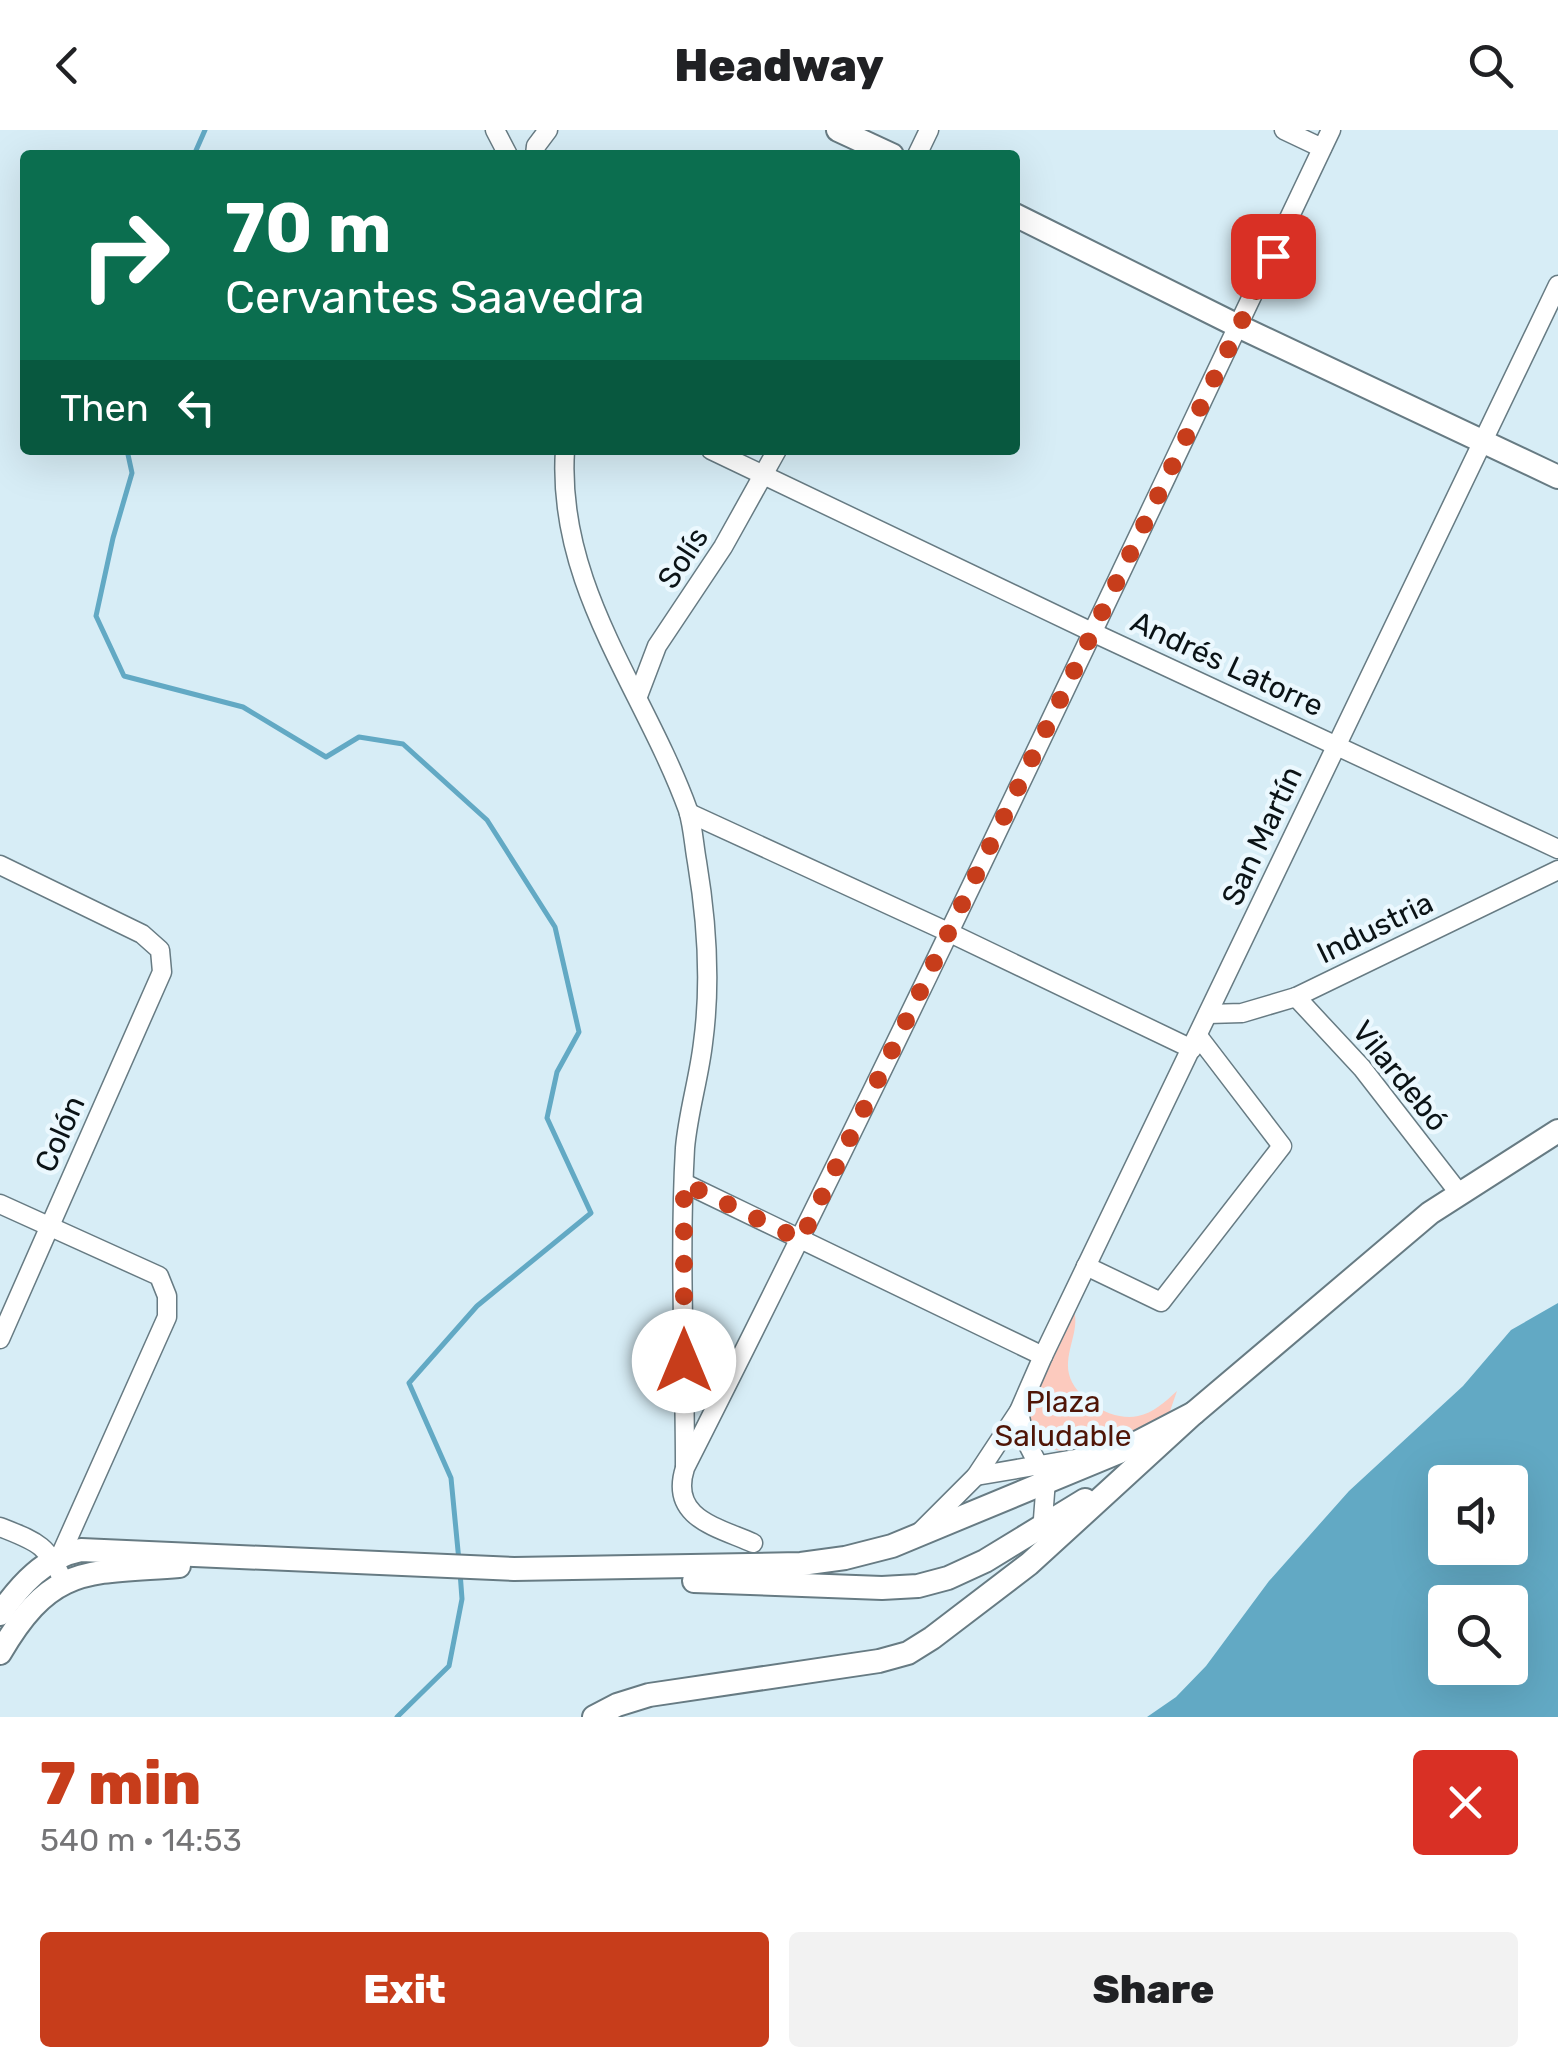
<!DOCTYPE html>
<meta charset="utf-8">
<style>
:root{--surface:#fff;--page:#f2f2f2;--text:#202124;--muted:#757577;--accent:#c73d1b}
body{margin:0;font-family:Rubik,sans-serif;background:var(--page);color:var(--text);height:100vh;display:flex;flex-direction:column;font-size:38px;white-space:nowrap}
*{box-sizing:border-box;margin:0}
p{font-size:32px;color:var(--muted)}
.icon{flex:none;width:55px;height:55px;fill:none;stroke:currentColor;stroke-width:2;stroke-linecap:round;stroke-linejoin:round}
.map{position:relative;height:1587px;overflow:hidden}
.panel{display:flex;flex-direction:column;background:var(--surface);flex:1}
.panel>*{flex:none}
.hud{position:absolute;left:20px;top:20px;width:1000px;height:305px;border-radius:10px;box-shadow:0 10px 40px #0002;background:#0b6e4f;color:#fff;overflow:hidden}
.controls{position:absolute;left:1428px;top:1335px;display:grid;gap:20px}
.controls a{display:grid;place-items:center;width:100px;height:100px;border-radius:10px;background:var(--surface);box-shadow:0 10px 40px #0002;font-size:50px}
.pin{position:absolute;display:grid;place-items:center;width:85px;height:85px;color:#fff;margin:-42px;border-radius:20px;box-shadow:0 5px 15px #0006}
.me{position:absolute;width:110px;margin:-55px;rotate:0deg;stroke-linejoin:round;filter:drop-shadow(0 0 8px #0008)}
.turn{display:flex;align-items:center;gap:35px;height:210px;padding:0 40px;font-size:45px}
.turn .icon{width:130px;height:130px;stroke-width:2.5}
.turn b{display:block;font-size:70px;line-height:85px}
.then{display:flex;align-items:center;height:95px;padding:0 40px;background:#0003;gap:20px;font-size:38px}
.round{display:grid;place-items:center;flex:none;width:105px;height:105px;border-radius:10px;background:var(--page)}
.overview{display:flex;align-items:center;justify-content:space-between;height:170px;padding:0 40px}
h1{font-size:60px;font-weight:800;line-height:75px;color:var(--accent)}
.action{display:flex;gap:20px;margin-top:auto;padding:20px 40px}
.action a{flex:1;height:115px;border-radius:10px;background:var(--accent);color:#fff;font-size:40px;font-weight:800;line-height:115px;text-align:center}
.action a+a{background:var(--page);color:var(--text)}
header{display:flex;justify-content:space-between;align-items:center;height:130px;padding:0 40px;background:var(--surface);font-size:45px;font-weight:800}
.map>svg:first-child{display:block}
.green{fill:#fccabe}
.water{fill:#62a9c4;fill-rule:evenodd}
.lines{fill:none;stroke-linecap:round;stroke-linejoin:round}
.stream{stroke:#62a9c4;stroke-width:5}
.minor-casing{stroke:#677b83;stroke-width:21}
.tertiary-casing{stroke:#677b83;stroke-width:26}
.minor{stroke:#fff;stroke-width:18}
.tertiary{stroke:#fff;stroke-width:22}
.route{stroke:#c73d1b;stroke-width:18;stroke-dasharray:0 32.4}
.labels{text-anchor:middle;stroke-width:9;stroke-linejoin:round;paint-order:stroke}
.street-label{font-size:30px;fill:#0b1316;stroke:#ebf8fe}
.park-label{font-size:30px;fill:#4f1507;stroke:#ebf8fe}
</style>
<header><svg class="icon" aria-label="back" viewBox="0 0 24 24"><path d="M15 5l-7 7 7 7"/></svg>Headway<svg class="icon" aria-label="search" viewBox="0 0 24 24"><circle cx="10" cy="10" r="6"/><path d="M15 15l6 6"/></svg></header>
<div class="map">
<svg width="1558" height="1587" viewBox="0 0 1558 1587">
<rect width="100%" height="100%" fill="#d7edf6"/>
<path class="green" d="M1074,1181C1080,1201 1064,1222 1069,1244C1075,1269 1112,1292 1138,1286C1153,1283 1165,1272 1177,1261L1169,1284C1131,1304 1087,1334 1043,1316L1029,1286L1034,1265Z"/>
<path class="water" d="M1558,1173V1587H1147L1176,1567L1206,1536L1269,1451L1349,1361L1463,1256L1511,1200ZM1445,1352H1510V1418H1445ZM1445,1472H1510V1538H1445Z"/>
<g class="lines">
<g class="stream">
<path d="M194,25L205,0"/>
<path d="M127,320L132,343L113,408L96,486L124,546L243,577L326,627L359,607L403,614L487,690L555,797L579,902L557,942L547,988L591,1083L477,1176L409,1253L451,1348L459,1431"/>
<path d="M397,1587L449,1536L462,1469L460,1442"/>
</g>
<defs>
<g id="minor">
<path d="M495,0L508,25"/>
<path d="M1284,0L1322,18"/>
<path d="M535,25L536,16L548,0"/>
<path d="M917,25L929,0"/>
<path d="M565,320C556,456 644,559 688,680C693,696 694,716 697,732C707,792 711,854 703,913C699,948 688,983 685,1018C679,1123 685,1230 685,1336"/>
<path d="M711,320L1094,503L1558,719"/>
<path d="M638,566L657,516L723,417L777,320"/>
<path d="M689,683L948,802L1192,919"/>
<path d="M0,735L142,804L160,820L162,842L0,1209"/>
<path d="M1296,867L1362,938L1459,1063"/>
<path d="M1208,884L1242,883L1296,867L1558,740"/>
<path d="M684,1053L1043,1226"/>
<path d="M0,1074L159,1146L167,1166V1187L61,1424"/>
<path d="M1086,1136L1161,1172L1282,1016L1198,906"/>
<path d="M1019,1281L1024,1307L1046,1350L1042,1402"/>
<path d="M976,1346L1098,1325"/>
<path d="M0,1397C35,1411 48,1414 63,1451"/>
<path d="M921,1401L976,1346L1019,1281L1043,1226L1558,155"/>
<path d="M753,1413C717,1397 669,1388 685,1338C909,896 1118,447 1331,0"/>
</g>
<g id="tertiary">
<path d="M838,0L892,25"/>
<path d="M1015,85L1240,197L1558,347"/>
<path d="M694,1451L882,1458L918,1456L948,1448L985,1431L1085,1370"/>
<path d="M0,1484C20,1455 45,1427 81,1420L514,1439L801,1434L845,1428L892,1416L1119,1322L1194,1283"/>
<path d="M0,1523C52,1434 87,1443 179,1436"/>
<path d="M594,1587L617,1575L649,1565L879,1531L908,1523L932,1508L1029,1434L1194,1283L1430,1083L1558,1001"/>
</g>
</defs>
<use href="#minor" class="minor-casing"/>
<use href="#tertiary" class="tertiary-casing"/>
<use href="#minor" class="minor"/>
<use href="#tertiary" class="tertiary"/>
</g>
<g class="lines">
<path class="route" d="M684,1231V1053L801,1110L1273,126"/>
</g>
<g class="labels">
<g class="street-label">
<text transform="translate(683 428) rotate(-57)" y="10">Solís</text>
<text transform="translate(1227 534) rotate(25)" y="10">Andrés Latorre</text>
<text transform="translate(1262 706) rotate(-65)" y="10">San Martín</text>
<text transform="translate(1375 798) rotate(-26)" y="10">Industria</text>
<text transform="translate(1400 946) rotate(51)" y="10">Vilardebó</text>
<text transform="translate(60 1004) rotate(-66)" y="10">Colón</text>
</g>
<g class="park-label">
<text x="1063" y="1282">Plaza<tspan x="1063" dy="34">Saludable</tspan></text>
</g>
</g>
</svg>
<div class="controls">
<a><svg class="icon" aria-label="sound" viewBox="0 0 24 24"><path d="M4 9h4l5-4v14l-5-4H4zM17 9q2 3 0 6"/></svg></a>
<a><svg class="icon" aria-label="search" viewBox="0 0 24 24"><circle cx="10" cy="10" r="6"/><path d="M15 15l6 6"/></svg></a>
</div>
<div class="pin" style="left:1273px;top:126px;background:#d93025"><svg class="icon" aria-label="arrive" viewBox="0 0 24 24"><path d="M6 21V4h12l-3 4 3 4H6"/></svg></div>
<svg class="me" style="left:684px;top:1231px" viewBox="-20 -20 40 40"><circle r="19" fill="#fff"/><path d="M0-13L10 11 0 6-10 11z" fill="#c73d1b"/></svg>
<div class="hud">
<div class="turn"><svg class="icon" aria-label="right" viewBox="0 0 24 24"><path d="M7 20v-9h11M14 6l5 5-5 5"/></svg><div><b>70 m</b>Cervantes Saavedra</div></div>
<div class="then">Then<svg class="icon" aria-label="left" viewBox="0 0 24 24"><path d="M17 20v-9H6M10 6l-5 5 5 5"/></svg></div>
</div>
</div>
<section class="panel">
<div class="overview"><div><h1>7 min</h1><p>540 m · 14:53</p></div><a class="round" style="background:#d93025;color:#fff"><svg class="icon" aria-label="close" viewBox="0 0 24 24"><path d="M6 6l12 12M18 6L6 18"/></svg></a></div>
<div class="action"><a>Exit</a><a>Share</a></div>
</section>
